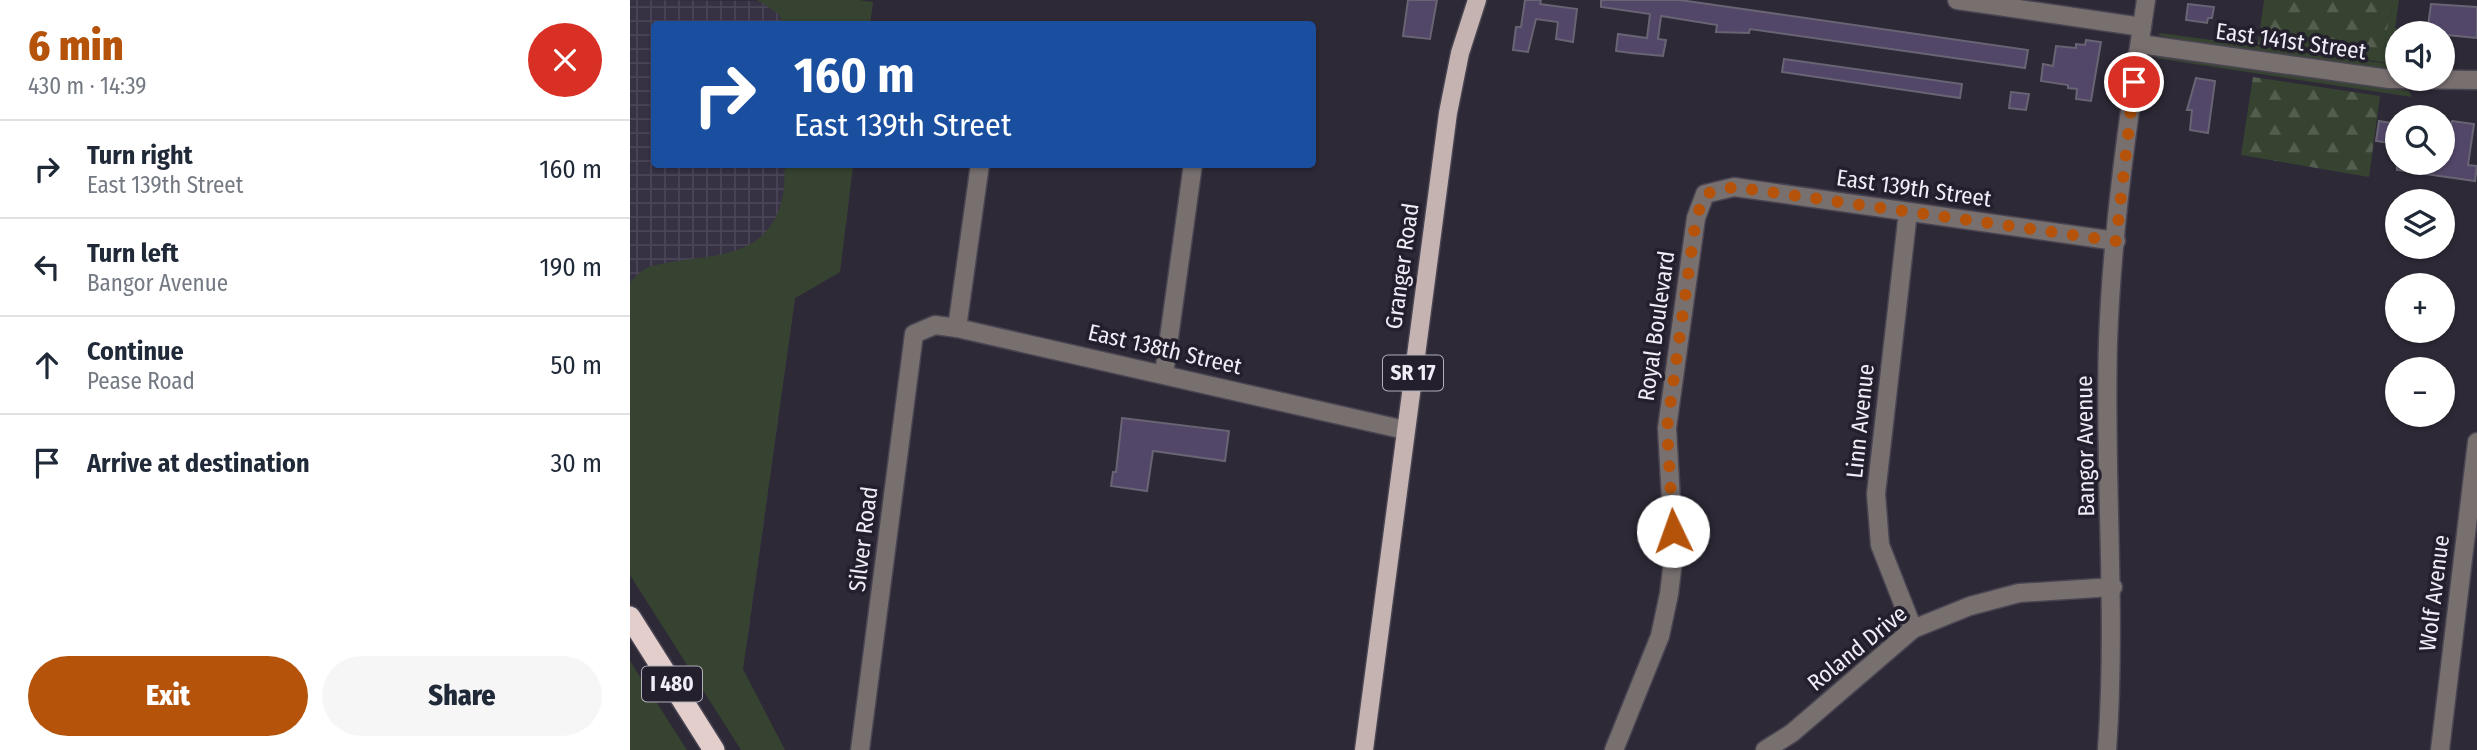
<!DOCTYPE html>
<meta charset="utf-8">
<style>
:root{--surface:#fff;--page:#f6f6f7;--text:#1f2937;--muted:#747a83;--line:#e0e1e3;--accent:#b45309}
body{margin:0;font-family:"Fira Sans Condensed",sans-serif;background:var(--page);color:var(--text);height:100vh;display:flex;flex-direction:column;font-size:26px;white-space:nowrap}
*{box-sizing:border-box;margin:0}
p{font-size:23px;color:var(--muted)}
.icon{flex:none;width:38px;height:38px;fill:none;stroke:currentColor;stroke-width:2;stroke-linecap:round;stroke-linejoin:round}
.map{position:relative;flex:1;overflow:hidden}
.side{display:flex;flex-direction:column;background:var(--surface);width:630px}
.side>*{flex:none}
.banner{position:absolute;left:21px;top:21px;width:665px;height:147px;border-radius:7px;box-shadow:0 2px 5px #0004;background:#1a4fa0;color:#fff;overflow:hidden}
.fabs{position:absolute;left:1755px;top:21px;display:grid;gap:14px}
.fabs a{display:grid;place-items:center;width:70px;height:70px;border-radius:50%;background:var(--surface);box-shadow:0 2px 5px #0004;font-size:35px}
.pin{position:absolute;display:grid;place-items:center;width:60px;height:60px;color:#fff;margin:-30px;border:4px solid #fff;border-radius:50%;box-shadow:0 2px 7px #0007}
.me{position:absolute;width:77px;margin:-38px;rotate:357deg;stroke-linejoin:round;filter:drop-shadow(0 0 5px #0008)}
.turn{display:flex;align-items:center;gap:24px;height:147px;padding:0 28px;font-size:32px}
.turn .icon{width:91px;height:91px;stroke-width:2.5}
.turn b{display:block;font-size:49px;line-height:60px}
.round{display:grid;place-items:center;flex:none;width:74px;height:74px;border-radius:37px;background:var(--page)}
.head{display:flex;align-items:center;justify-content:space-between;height:119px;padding:0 28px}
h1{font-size:42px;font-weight:800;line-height:52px;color:var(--accent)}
.button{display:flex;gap:14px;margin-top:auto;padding:14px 28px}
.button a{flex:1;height:80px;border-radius:42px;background:var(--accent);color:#fff;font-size:28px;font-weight:800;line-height:80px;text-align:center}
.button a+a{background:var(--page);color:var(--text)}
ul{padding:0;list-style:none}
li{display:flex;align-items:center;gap:21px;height:98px;padding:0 28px;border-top:2px solid var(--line)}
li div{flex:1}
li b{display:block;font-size:26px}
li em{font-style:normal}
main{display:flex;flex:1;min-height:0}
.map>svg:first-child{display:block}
.industrial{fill:url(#industrial-grid)}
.grass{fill:#374331}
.forest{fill:url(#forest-firs)}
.building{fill:#534769;stroke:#696473;stroke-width:2}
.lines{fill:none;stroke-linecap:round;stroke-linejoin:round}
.minor-casing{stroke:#484451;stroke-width:21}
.major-casing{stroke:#484451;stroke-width:21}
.highway-casing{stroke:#484451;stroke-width:24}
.minor{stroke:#786f6f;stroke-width:18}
.major{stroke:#c5b3b2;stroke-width:18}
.highway{stroke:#e3cecc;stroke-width:21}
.route{stroke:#b45309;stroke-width:12;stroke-dasharray:0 21.6}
.labels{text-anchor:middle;stroke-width:7;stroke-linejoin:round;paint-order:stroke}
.shield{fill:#231f2c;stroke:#b2afb9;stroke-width:2}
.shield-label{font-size:21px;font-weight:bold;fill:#f0edf6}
.street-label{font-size:23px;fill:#f0edf6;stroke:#231f2c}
</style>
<main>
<section class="side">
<div class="head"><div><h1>6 min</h1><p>430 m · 14:39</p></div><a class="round" style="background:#d93025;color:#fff"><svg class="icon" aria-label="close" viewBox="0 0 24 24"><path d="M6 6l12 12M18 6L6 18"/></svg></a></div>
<ul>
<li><svg class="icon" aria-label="right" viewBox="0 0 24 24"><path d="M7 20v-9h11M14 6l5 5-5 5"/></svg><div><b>Turn right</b><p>East 139th Street</p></div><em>160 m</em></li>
<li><svg class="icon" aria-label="left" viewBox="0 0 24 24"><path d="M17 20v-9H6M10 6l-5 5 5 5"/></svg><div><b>Turn left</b><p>Bangor Avenue</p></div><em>190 m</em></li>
<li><svg class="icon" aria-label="ahead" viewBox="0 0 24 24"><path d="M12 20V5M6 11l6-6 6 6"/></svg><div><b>Continue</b><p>Pease Road</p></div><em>50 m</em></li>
<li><svg class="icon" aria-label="arrive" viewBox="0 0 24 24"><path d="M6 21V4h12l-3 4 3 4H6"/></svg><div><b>Arrive at destination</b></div><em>30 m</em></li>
</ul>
<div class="button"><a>Exit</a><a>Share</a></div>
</section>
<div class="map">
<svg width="1847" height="750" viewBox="0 0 1847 750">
<defs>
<pattern id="industrial-grid" width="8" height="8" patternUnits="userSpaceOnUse" patternTransform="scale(1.75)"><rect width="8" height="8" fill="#373144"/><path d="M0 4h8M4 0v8" fill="none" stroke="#4a4556"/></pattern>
<pattern id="forest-firs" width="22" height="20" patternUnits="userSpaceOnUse" patternTransform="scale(1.75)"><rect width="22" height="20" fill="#374331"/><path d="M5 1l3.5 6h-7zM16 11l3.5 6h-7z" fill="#545e4f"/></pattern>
</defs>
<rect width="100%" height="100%" fill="#2d2936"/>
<path class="industrial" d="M0,0L243,2L240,24H24V164L223,165L210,272L165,298L116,650L0,483Z"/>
<g class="grass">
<path d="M127,0H229L243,2L240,24H153L149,14Z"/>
<path d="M1763,0H1769L1765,28L1787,33H1768L1767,62H1751Z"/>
<path d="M1530,33L1767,65V70L1565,43L1528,35Z"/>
<path d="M1535,55L1779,91L1782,97L1525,58Z"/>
<path d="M155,165H223L210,272L165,298L113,669L155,750H111L0,575V282C6,276 14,268 22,266C68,253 134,265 151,203C155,191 154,177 155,165Z"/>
<path d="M0,661L57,750H0Z"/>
</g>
<g class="forest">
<path d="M1634,0H1763L1751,62L1628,44Z"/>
<path d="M1623,77L1750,96L1739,177L1611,155Z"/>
</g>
<g class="building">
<path d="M778,0H807L800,39L773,36Z"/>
<path d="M895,0H911L910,4L947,9L943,42L926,39L928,22L906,19L898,52L883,50L886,27H891Z"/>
<path d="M971,0H1050L1398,50L1395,68L1120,29L1119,33L1086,32L1087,25L1031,16L1028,39L1036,40L1033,56L1001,53L986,51L988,34L1017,38L1020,14L971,7Z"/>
<path d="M1558,4L1584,7L1582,18H1578L1577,23L1556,20Z"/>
<path d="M1801,4L1847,7V38L1797,33Z"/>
<path d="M1456,40L1471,42L1461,101L1446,99L1447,89L1438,88V85L1411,81L1413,64L1423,66L1426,46L1446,48V44L1455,45Z"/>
<path d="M1154,59L1332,84L1330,98L1152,72Z"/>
<path d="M1566,78L1585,81L1578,133L1560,130L1562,110H1557Z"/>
<path d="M1381,92L1399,94L1396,110L1379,108Z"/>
<path d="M1749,121L1768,124V144L1746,141Z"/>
<path d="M1822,121L1844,124L1838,165L1847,166L1845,181L1767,170V163H1813V125L1821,126Z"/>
<path d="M492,418L599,431L595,461L523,451L517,491L481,486L483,472H486Z"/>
</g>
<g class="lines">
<defs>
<g id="minor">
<path d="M1327,0L1512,27"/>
<path d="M1510,44L1759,79L1847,80"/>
<path d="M1278,212L1246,494L1250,545L1283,629"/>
<path d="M327,328L350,164"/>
<path d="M534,374L563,164"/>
<path d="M230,750L284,334L305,325L327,328L775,430"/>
<path d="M984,750L1030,636L1039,594L1044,553L1037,428L1066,218L1075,194L1104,187L1486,241"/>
<path d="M1135,750L1162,733L1283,629L1340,606L1389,593L1483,587"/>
<path d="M1477,750C1487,613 1474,479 1478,342C1482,228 1499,113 1516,0"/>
<path d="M1810,750L1847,442"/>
</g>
<path id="major" d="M734,750L818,113L830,53L847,0"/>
<path id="highway" d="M0,617L84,750"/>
</defs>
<use href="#minor" class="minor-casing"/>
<use href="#major" class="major-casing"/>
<use href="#highway" class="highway-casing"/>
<use href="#minor" class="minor"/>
<use href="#major" class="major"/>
<use href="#highway" class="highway"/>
</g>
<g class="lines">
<path class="route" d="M1043,531L1037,428L1066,218L1075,194L1104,187L1486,241L1504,82"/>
</g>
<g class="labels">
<g class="shield">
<rect x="753" y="355.5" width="60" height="35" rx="5"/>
<rect x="12" y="666.5" width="60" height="35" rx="5"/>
</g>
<g class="shield-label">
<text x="783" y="380">SR 17</text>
<text x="42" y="691">I 480</text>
</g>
<g class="street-label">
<text transform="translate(1661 41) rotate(8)" y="8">East 141st Street</text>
<text transform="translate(1284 188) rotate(8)" y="8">East 139th Street</text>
<text transform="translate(772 266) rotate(-82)" y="8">Granger Road</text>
<text transform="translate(1026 326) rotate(-82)" y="8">Royal Boulevard</text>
<text transform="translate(535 349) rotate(13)" y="8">East 138th Street</text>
<text transform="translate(1230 421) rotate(-84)" y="8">Linn Avenue</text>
<text transform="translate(1455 446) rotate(-91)" y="8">Bangor Avenue</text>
<text transform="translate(233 539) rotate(-83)" y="8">Silver Road</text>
<text transform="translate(1804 593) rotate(-83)" y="8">Wolf Avenue</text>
<text transform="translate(1227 648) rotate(-39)" y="8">Roland Drive</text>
</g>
</g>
</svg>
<div class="fabs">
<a><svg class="icon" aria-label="sound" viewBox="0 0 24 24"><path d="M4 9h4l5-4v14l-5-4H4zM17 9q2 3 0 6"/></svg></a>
<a><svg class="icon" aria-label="search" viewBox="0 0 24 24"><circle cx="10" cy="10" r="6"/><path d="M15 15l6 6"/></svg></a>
<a><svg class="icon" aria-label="layers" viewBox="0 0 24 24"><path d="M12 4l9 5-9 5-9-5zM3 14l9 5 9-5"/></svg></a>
<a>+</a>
<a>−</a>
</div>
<div class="pin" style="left:1504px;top:82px;background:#d93025"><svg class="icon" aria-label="arrive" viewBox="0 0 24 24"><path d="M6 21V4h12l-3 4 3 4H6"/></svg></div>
<svg class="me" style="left:1043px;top:531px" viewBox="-20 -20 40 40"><circle r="19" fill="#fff"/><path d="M0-13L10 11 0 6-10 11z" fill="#b45309"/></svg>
<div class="banner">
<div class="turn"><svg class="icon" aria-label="right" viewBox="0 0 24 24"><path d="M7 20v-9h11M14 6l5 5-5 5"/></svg><div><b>160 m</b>East 139th Street</div></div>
</div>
</div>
</main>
